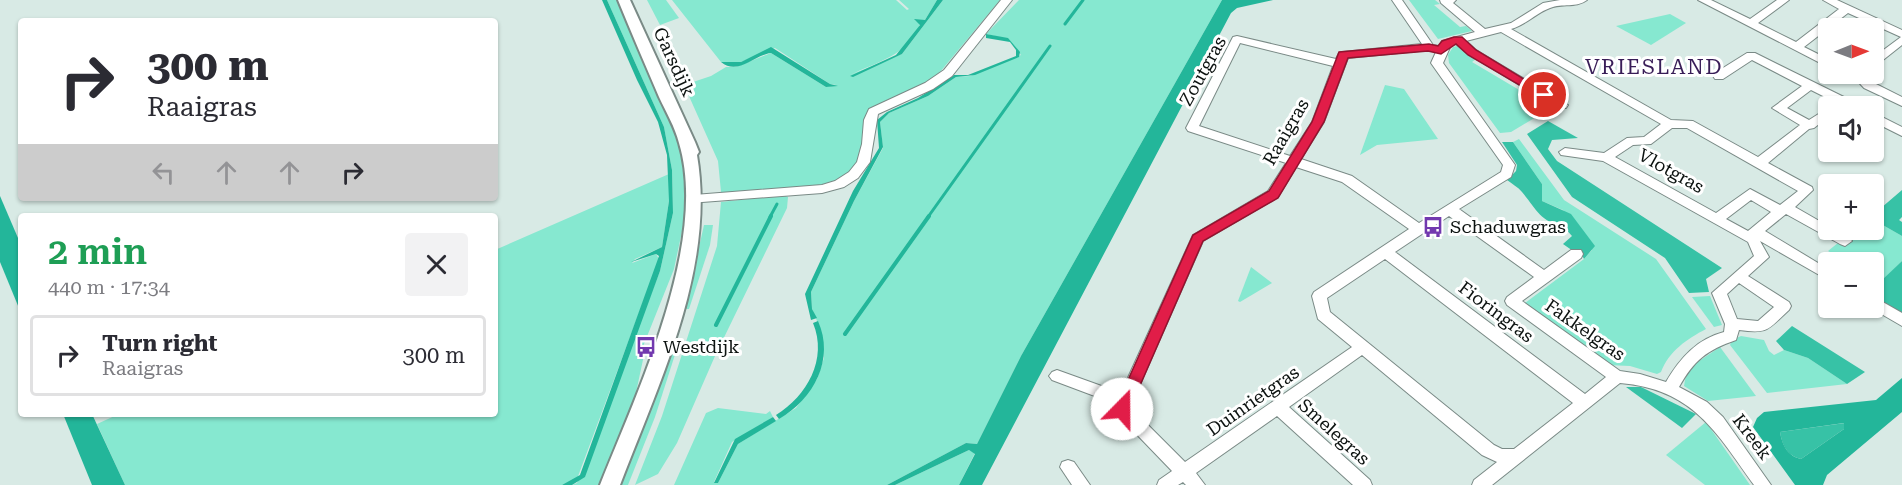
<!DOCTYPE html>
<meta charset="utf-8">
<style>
:root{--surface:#fff;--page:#f2f2f3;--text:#2b2b33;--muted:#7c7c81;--line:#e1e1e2}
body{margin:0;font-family:"Roboto Serif",serif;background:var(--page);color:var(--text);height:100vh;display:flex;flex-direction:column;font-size:22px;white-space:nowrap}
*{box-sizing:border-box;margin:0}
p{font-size:20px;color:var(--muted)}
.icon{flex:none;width:33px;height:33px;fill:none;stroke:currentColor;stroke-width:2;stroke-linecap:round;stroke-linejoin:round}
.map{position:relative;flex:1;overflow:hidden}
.sheet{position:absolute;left:18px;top:213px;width:480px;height:204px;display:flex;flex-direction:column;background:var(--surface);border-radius:6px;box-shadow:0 2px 4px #0004}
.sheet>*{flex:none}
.banner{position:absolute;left:18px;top:18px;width:480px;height:183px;border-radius:6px;box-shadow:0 2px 4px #0004;background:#fff;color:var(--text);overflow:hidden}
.needle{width:39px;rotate:89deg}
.tools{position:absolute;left:1818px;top:18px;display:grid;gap:12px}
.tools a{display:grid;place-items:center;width:66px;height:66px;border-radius:6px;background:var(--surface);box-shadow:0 2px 4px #0004;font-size:30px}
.pin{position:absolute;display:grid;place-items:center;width:51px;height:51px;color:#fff;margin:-26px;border:3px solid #fff;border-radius:50%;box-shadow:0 2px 6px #0007}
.me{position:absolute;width:66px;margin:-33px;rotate:22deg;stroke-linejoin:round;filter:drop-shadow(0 0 4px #0008)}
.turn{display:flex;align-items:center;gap:21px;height:126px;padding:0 30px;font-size:27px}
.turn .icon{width:78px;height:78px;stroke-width:2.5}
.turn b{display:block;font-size:42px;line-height:51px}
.lanes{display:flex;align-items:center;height:57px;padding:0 30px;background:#0003;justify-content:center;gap:30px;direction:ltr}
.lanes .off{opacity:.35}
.round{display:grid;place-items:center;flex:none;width:63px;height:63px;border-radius:6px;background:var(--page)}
.overview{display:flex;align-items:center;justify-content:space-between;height:102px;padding:0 30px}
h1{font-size:36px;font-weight:600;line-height:45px;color:#1e9e55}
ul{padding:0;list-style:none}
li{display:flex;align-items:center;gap:18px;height:81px;margin:0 12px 9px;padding:0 18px;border:3px solid var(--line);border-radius:6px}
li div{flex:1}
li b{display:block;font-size:22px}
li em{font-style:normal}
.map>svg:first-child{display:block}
.green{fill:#86e8d0}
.forest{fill:#37c2a6}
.water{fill:#23b69a;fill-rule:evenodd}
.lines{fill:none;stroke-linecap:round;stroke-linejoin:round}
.stream-far1{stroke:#23b69a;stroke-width:3}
.stream{stroke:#23b69a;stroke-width:4}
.minor-casing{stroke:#7a8a86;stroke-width:2}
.major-casing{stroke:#7a8a86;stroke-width:4}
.minor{fill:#fff;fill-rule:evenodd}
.major{fill:#fff;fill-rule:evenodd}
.route{fill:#e11d48;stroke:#92132f;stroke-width:1.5}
.labels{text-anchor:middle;stroke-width:6;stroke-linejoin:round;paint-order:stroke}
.street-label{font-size:18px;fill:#0c1210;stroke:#fff}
.poi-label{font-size:18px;fill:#0c1210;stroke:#fff;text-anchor:start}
.quarter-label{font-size:21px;letter-spacing:1.5px;fill:#381d57;stroke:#fff}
</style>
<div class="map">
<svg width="1902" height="485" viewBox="0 0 1902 485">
<rect width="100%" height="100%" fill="#d8eae5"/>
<g class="green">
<path d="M607,0H618L676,125L685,161L687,221L684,222L674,269L640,354L644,355L634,402L603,483L600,485H572L577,483L660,271L673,213L672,170L664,127Z"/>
<path d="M647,0H666L679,18L660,25Z"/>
<path d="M672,0H896L907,10L909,9L899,0H937L925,20H915L920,24C909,55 877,62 850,75L902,54L943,0H1000L940,72L927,82L880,105C874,123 866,160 852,174C834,191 752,191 725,193L721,192L718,161L684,85L711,76L726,67H736L771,53L826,87L836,85L830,84L775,48L741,62H721Z"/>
<path d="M1019,0H1222L1021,356L977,444L966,443L887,485H674L706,413L718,408L766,414L770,411L773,417L732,442L714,482L718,483L738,444L796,408L817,379L824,358L817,321L812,309L811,292L854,201L883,148L880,122L889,113L928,96L956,77L970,76L1021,55L1008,39L986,34Z"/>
<path d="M1409,0H1435L1440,4L1434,5L1460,27L1466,26L1472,31L1438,39Z"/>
<path d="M1670,14L1686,23L1651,45L1616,26Z"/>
<path d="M1461,45L1476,59L1472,62L1543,104L1548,101L1556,105L1511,132L1500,133L1449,63L1448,55L1453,47Z"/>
<path d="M1385,85L1404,89L1438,139L1377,145L1360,155Z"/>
<path d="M1519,139L1564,200L1656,259L1706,329C1687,339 1669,351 1661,372L1657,374L1630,366L1607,365L1525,303L1584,259L1592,250L1563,210L1542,201V184L1513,142Z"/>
<path d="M669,174V201L662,247L635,259L632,263L656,254L659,259L577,479L562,485H125L97,424L119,414H495V250Z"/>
<path d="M783,195L788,197L787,208L715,356L677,443L658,474L635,485L662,416L717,246L721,202Z"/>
<path d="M1874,220L1902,236V261L1881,282L1874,278V262H1847L1828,251L1854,230H1874Z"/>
<path d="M704,225H713L710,245L689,309H685Z"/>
<path d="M1251,267L1272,283L1240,302L1238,301Z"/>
<path d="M1710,296L1722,325L1714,327L1692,297Z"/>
<path d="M1741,336L1764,340L1769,351L1774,355L1784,350L1808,358L1847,384L1767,393L1730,345L1732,340Z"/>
<path d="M676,339H680L655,417L628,485H619Z"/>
<path d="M1720,347L1756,396L1708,401L1684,386L1687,369Z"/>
<path d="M1706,422L1750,485H1705L1666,455Z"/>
<path d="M969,450L975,453L959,485H895Z"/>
</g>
<g class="forest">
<path d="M1548,121L1578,138L1552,140L1548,149L1557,161L1722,268L1706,279L1709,292L1689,293L1665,258L1572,197L1527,134Z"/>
<path d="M1502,142H1513L1542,184V201L1571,214L1595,246L1584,259L1580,251H1573L1563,244L1572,236L1562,225C1541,223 1535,207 1522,192C1518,187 1512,184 1507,180L1516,171L1517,165Z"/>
<path d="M1902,190V217L1899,220L1902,222V236L1874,220V214Z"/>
<path d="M1902,261V316L1874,299V278L1881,281Z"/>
<path d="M1792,326L1865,372L1847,384L1808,358L1784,350L1776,341Z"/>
<path d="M1626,387H1641L1696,414L1682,428Z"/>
<path d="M1845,423L1844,429L1801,459C1787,456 1782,445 1780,432Z"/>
</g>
<g class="water">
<path d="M602,0H607L664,127L672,170L673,213L660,271L585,477L572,485H562L580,475L659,256L656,254L631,262L662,247L669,201L667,155L658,122L637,80Z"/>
<path d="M937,0H943L902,54L853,77L850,76L896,55L920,25L914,19L925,20Z"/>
<path d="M1222,0H1273L1237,8L1231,13L982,485H959L975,454L969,450L895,485H887L966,443L977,444L1021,356Z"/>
<path d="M986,34L1008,38L1020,52L1019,57L975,75L956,77L928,96L889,113L880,122L883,147L854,201L811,292L812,309L817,318L811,320L805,294L853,191L879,148L877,120L887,112L918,98L954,75H968L1016,56V50L1010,42L986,38Z"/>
<path d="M771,47L830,84L838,86L826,87L771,53C754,55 738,76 721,62H741Z"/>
<path d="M0,196L21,245V313L0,262Z"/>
<path d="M818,321C835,359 814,399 779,419L776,415C807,396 828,359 813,323Z"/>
<path d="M1902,378V412L1827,475L1823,485H1795L1753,427L1757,418L1764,412L1876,400ZM1844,423V429L1801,459C1787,456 1782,444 1780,432Z"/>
<path d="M63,414H92L125,485H92Z"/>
<path d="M773,417L776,421L738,444L718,483H714L735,439Z"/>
</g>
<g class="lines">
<g class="stream-far1">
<path d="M1065,24L1083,0"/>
<path d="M770,217L777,204"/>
<path d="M928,217L1050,46"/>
</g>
<g class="stream">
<path d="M716,325L771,216"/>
<path d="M845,334L929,216"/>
</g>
<defs>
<g id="minor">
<path d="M1001,0H1012L952,76L933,89L878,114L870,162L858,178L844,187L822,193L689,203L688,200L694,195L822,185L835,181L849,172L857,162L862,144L864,120L869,109L925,83L944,70Z"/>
<path d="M1392,0H1402L1433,45L1439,46L1442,41L1475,32L1441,3L1440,0H1456L1453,3L1485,29L1511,23L1543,3L1560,0H1587C1577,8 1562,3 1550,8C1536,13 1526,25 1511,29L1671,120L1693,121L1758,157L1800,125L1772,108L1802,86L1752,60L1723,79H1715L1713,76L1715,73L1747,53H1755L1856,103L1858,106H1843L1811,90L1787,108L1809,120L1828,108V117L1814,128L1809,129L1768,163L1812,187L1813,190L1795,207L1828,226V230C1837,230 1847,233 1852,241L1845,246L1840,244L1786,214L1765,231L1828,269V280L1760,241L1769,257L1748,276L1789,302L1791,306L1789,310C1767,330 1769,334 1739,330L1736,340C1707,350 1694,360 1679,387L1707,402L1723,417L1771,485H1754C1716,432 1693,389 1620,383L1492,485H1472L1474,480L1497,462L1482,455L1362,355L1289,407L1370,480L1372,485H1353L1277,416L1196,473L1205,485H1186L1183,482L1178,485H1157L1159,480L1172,471L1117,414L1114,409L1116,404L1052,380L1049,376L1052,372L1057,370L1121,393L1193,235L1268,191L1286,163L1188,131L1186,128L1233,37L1237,36L1336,59L1339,53L1343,52L1422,44ZM1501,32L1661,124L1644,137L1627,138L1604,153L1565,148L1559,152L1561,155L1603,161L1748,242L1754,256L1712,293L1725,324L1724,332C1697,339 1680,358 1666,382L1640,374L1620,371L1522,301L1581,258L1583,254L1581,250H1571L1544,270L1459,209L1511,177L1515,165L1443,63L1451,45L1456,44L1468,54L1558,108H1566L1568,105L1476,50L1466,41ZM1240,43L1333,66L1312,122L1290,156L1199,126ZM1429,50L1436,52L1431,63L1503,165L1501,172L1419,223L1352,176L1301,159L1324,122L1348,58ZM1672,128H1687L1798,191L1780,205L1750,189L1716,213L1615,157L1633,145L1651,144ZM1296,167L1342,182L1409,229L1314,292L1312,296L1318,319L1352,347L1185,462L1130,407L1203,241L1278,197ZM1751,200L1771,212L1748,231L1726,219ZM1449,216L1534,277L1507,297L1505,301L1507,305L1606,377L1585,394L1395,252ZM1385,259L1573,403L1514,449H1502L1494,445L1330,312L1327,298ZM1739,283L1774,307L1758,321L1737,319L1727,294Z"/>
<path d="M1698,0H1711L1750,19L1777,0H1789L1758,23L1796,42L1839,9L1823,0H1837L1902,30V45L1878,64L1874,65V57L1901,37L1848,13L1804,47L1828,59V67Z"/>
<path d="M1851,74H1863L1872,82L1902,97V106L1864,88Z"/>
<path d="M1874,113L1902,127V136L1874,122Z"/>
<path d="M1874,297L1902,313V326L1871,308H1874Z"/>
<path d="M1068,460L1074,462L1090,485H1072L1060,467L1062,462Z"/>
</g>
<path id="major" d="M618,0H630L695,142L699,152L697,155C716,267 659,383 620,485H600C637,392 709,242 679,143C675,127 666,112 659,97C645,64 631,32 618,0Z"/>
</defs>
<use href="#minor" class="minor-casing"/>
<use href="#major" class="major-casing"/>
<use href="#minor" class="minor"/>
<use href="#major" class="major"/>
</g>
<path class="route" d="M1454,37H1462L1476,50L1550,95L1544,99L1540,97L1468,55L1456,44L1441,54L1428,51L1348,58L1324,122L1278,198L1203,241L1128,413H1117L1115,409L1193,235L1269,191L1312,122L1339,52L1429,44L1438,46L1442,41Z"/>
<defs>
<symbol id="bus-bare" viewBox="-9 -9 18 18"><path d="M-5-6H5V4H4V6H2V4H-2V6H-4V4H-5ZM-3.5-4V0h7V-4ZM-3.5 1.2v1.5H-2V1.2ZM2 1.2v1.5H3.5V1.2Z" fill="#7239af" stroke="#fff" stroke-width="2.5" paint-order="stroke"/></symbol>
</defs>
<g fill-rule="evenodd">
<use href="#bus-bare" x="1418" y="212" width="30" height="30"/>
<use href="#bus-bare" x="631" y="332" width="30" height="30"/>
</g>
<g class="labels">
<g class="street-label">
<text transform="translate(674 62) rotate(65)" y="6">Garsdijk</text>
<text transform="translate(1203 71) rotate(-61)" y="6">Zoutgras</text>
<text transform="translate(1286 132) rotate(-60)" y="6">Raaigras</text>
<text transform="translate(1671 171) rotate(29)" y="6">Vlotgras</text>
<text transform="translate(1496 312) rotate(37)" y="6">Fioringras</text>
<text transform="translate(1585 330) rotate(35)" y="6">Fakkelgras</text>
<text transform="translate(1253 401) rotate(-35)" y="6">Duinrietgras</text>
<text transform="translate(1334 432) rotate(42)" y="6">Smelegras</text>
<text transform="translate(1752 437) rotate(53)" y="6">Kreek</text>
</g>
<g class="poi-label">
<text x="1450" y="233">Schaduwgras</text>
<text x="663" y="353">Westdijk</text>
</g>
<g class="quarter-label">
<text x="1654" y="74">VRIESLAND</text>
</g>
</g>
</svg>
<div class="tools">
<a><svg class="needle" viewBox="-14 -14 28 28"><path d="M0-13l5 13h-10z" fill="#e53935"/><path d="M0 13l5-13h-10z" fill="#7c7c81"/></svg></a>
<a><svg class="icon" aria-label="sound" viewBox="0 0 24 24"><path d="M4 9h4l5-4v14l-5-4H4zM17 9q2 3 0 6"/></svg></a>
<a>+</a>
<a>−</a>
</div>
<div class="pin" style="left:1544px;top:95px;background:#d93025"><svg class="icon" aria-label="arrive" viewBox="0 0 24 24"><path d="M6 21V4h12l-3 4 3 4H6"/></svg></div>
<svg class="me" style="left:1122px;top:409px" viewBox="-20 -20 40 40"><circle r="19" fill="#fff"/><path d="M0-13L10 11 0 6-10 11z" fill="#e11d48"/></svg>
<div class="banner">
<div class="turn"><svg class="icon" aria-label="right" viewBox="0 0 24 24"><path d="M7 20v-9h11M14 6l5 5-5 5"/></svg><div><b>300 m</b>Raaigras</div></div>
<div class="lanes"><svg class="icon off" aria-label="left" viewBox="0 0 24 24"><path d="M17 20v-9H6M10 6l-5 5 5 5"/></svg><svg class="icon off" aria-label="ahead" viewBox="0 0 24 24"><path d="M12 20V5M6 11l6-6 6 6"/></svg><svg class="icon off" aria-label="ahead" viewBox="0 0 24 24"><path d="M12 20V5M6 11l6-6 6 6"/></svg><svg class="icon" aria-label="right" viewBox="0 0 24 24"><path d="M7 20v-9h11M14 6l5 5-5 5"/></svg></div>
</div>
<section class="sheet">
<div class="overview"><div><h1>2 min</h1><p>440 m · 17:34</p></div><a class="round"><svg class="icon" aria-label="close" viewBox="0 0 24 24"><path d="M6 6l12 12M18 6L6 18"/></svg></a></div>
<ul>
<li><svg class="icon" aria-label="right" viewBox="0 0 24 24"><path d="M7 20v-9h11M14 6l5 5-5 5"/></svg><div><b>Turn right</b><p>Raaigras</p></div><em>300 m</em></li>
</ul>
</section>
</div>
